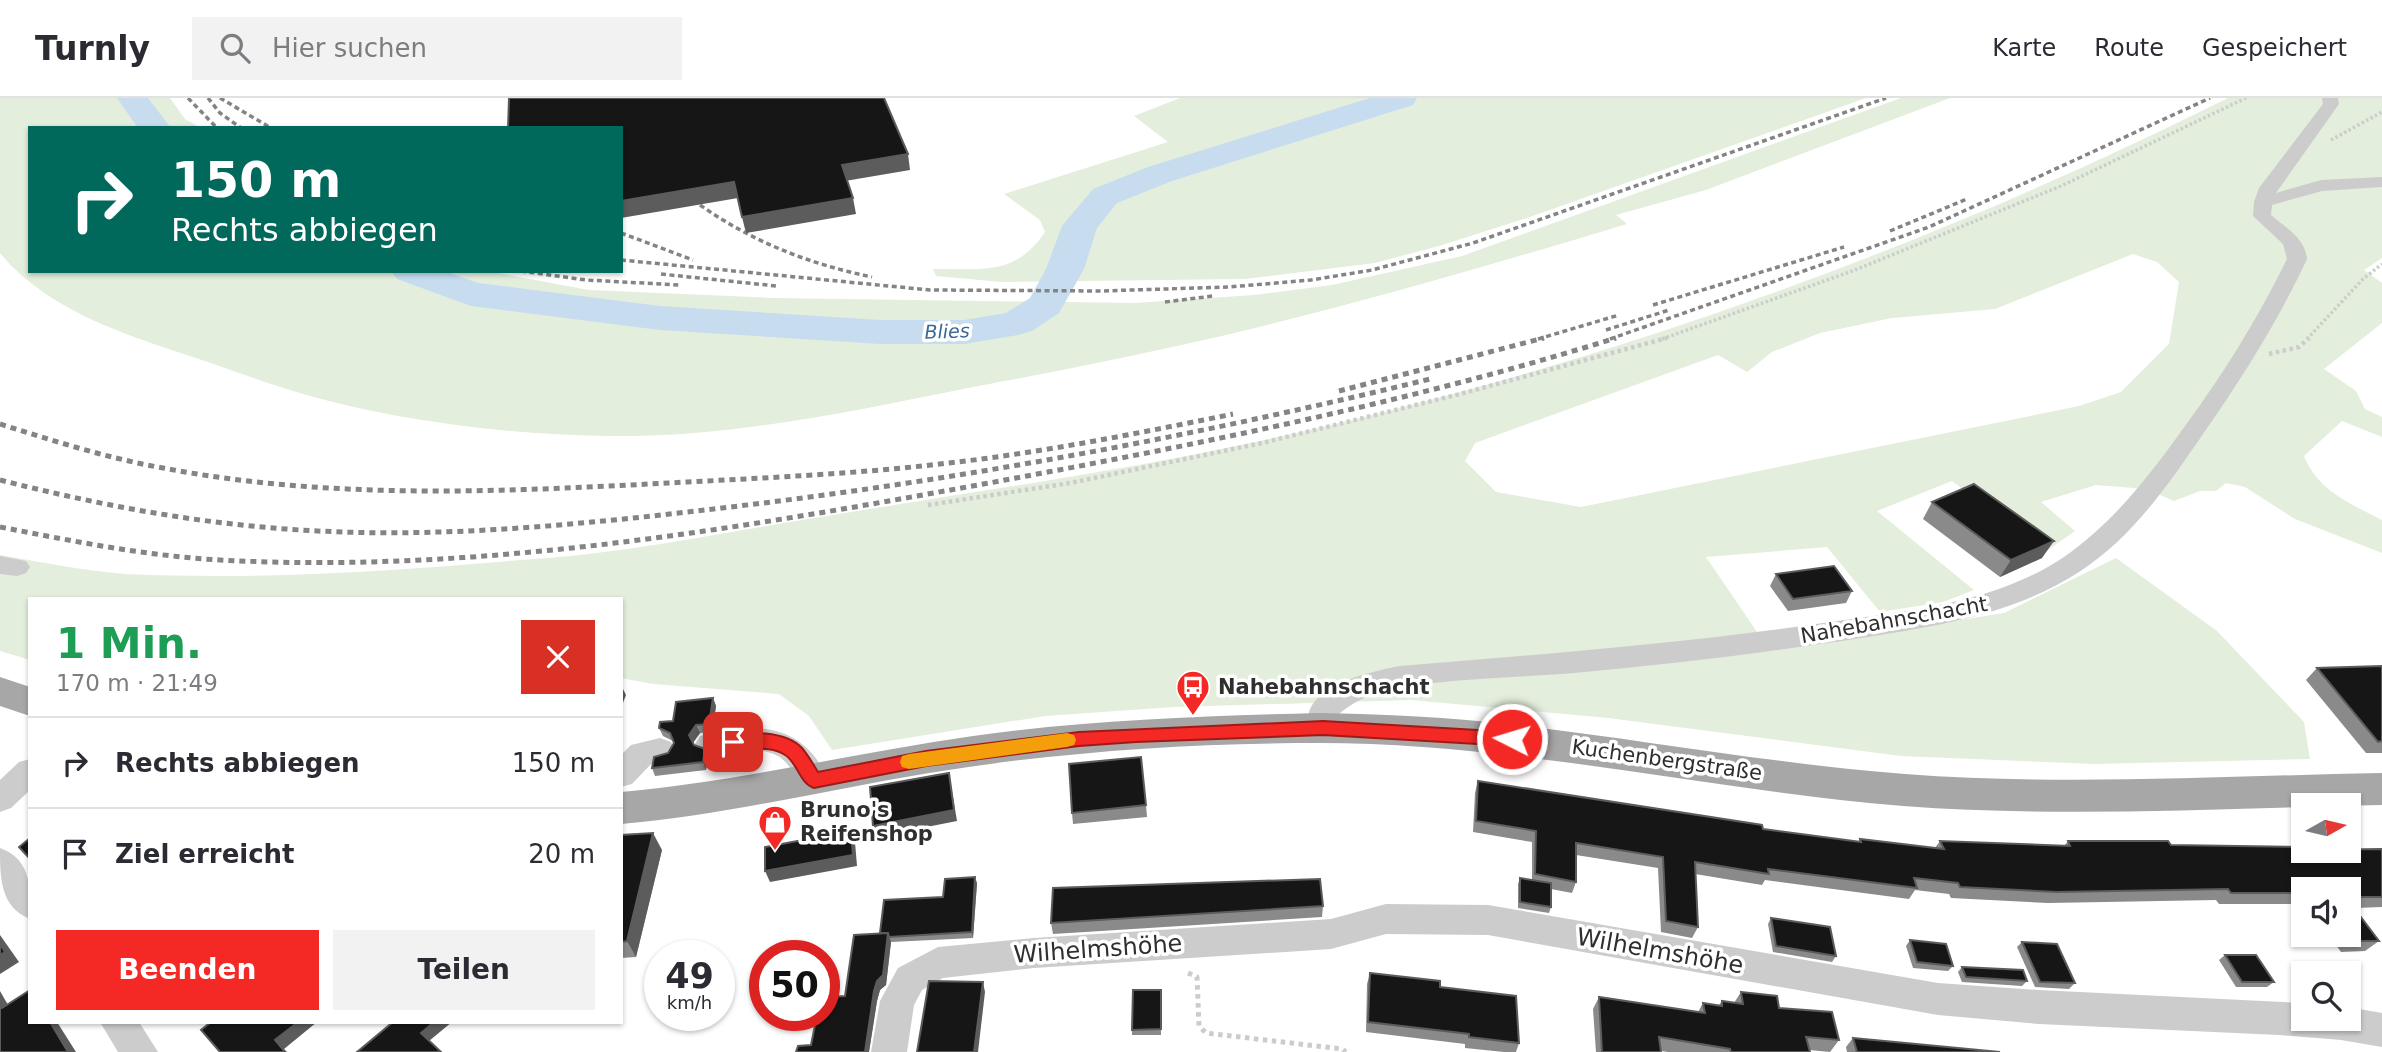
<!DOCTYPE html>
<html lang="de">
<meta charset="utf-8">
<style>
:root{--surface:#fff;--page:#f2f2f3;--text:#2b2b33;--muted:#7c7c81;--line:#e1e1e2;--accent:#f42824}
body{margin:0;font-family:"DejaVu Sans",sans-serif;background:var(--page);color:var(--text);height:100vh;display:flex;flex-direction:column;font-size:26px;white-space:nowrap}
*{box-sizing:border-box;margin:0}
p{font-size:23px;color:var(--muted)}
.icon{flex:none;width:38px;height:38px;fill:none;stroke:currentColor;stroke-width:2;stroke-linecap:round;stroke-linejoin:round}
.map{position:relative;flex:1;overflow:hidden}
.side{position:absolute;left:28px;top:499px;width:595px;height:427px;display:flex;flex-direction:column;background:var(--surface);border-radius:0px;box-shadow:0 2px 5px #0004}
.side>*{flex:none}
.top-card{position:absolute;left:28px;top:28px;width:595px;height:147px;border-radius:0px;box-shadow:0 2px 5px #0004;background:#00695c;color:#fff;overflow:hidden}
.needle{width:46px;rotate:82deg}
.fabs{position:absolute;left:2291px;top:695px;display:grid;gap:14px}
.fabs a{display:grid;place-items:center;width:70px;height:70px;border-radius:0px;background:var(--surface);box-shadow:0 2px 5px #0004;font-size:35px}
.speed{position:absolute;left:644px;top:842px;display:flex;gap:14px;font-size:35px;font-weight:700;text-align:center}
.speed>*{display:grid;place-content:center;width:91px;height:91px;border-radius:50%;background:var(--surface);box-shadow:0 2px 5px #0004;line-height:1}
.speed small{font-size:18px;font-weight:400}
.speed .limit{border:10px solid #d22;background:#fff;color:#111}
.pin{position:absolute;display:grid;place-items:center;width:60px;height:60px;color:#fff;margin:-30px;border-radius:14px;box-shadow:0 4px 10px #0006}
.me{position:absolute;width:77px;margin:-38px;rotate:275deg;stroke-linejoin:round;filter:drop-shadow(0 0 5px #0008)}
.turn{display:flex;align-items:center;gap:24px;height:147px;padding:0 28px;font-size:32px}
.turn .icon{width:91px;height:91px;stroke-width:2.5}
.turn b{display:block;font-size:49px;line-height:60px}
.round{display:grid;place-items:center;flex:none;width:74px;height:74px;border-radius:0px;background:var(--page)}
.head{display:flex;align-items:center;justify-content:space-between;height:119px;padding:0 28px}
h1{font-size:42px;font-weight:700;line-height:52px;color:#1e9e55}
.cta{display:flex;gap:14px;margin-top:auto;padding:14px 28px}
.cta a{flex:1;height:80px;border-radius:0px;background:var(--accent);color:#fff;font-size:28px;font-weight:700;line-height:80px;text-align:center}
.cta a+a{background:var(--page);color:var(--text)}
ul{padding:0;list-style:none}
li{display:flex;align-items:center;gap:21px;height:91px;padding:0 28px;border-top:2px solid var(--line)}
li div{flex:1}
li b{display:block;font-size:26px}
li em{font-style:normal}
header{display:flex;align-items:center;gap:42px;box-sizing:border-box;height:98px;padding:0 35px;background:var(--surface);border-bottom:2px solid var(--line)}
header strong{font-size:33px}
nav{display:flex;gap:38px;margin-inline-start:auto;font-size:24px}
.search{width:490px;height:63px;background:var(--page);display:flex;align-items:center;gap:18px;box-sizing:border-box;padding:0 24px;border-radius:0px;color:var(--muted);font-size:26px}
.map>svg:first-child{display:block}
.green{fill:#e4eedc;fill-rule:evenodd}
.lines{fill:none;stroke-linecap:round;stroke-linejoin:round}
.river{fill:#c7dcef;fill-rule:evenodd}
.path-far2{stroke:#ccc;stroke-width:3.5;stroke-dasharray:2.5 2.5;stroke-linecap:butt}
.path-far1{stroke:#ccc;stroke-width:4.5;stroke-dasharray:3.5 3.5;stroke-linecap:butt}
.path{stroke:#ccc;stroke-width:5;stroke-dasharray:4.5 4.5;stroke-linecap:butt}
.minor{fill:#ccc;fill-rule:evenodd}
.major{fill:#a7a7a7;fill-rule:evenodd}
.rail-far1{stroke:#848484;stroke-width:3.5;stroke-dasharray:5 3.5;stroke-linecap:butt}
.rail{stroke:#848484;stroke-width:5;stroke-dasharray:6 5;stroke-linecap:butt}
.wall{fill:#8a8a8a}
.shaded-wall{fill:#5c5c5c}
.building{fill:#161616;stroke:#5c5c5c;stroke-width:2}
.route{fill:#f42824;stroke:#9f1a17;stroke-width:2}
.slow{fill:#f59e0b}
.labels{text-anchor:middle;stroke-width:7;stroke-linejoin:round;paint-order:stroke}
.far-water-label{font-size:19px;font-style:italic;fill:#366999;stroke:#fff}
.street-label{font-size:21px;fill:#2f2f2f;stroke:#fff}
.poi-label{font-size:21px;font-weight:bold;fill:#2f2f2f;stroke:#fff;text-anchor:start}
.near-street-label{font-size:24px;fill:#2f2f2f;stroke:#fff}
</style>
<header>
<strong>Turnly</strong>
<div class="search"><svg class="icon" aria-label="search" viewBox="0 0 24 24"><circle cx="10" cy="10" r="6"/><path d="M15 15l6 6"/></svg>Hier suchen</div>
<nav><a>Karte</a><a>Route</a><a>Gespeichert</a></nav>
</header>
<div class="map">
<svg width="2382" height="954" viewBox="0 0 2382 954">
<rect width="100%" height="100%" fill="#fff"/>
<g class="green">
<path d="M0,0H170L185,21L201,30H30V173H487L589,192L774,200L1135,205L1254,197L1332,187L1462,158L1901,0H1950L1706,92L1616,117L1627,126C1494,166 1361,205 1226,237C1140,257 1054,274 968,290C848,314 729,340 606,338C513,336 420,326 329,303C288,293 248,278 208,264C136,240 50,216 0,155Z"/>
<path d="M1180,0H1866L1527,120L1439,148L1375,165L1245,181L1001,184L936,178L933,171C981,170 1015,179 1045,134L1040,122L1004,96L1168,44L1134,18Z"/>
<path d="M2228,0H2382V160L2364,172L2382,185V225L2324,271L2356,293L2365,311L2382,319V339L2342,323L2304,358C2318,393 2351,406 2382,422V455L2295,421L2245,389L2226,385L2216,393H2200L2174,403L2146,391L2096,387L2041,404L2075,433L2045,454L1952,383L1877,413L1974,492L1943,504L1880,514L1827,449L1706,459L1770,553L2004,515L2116,460L2217,533L2304,624L2310,661L2094,666L1901,658L1608,620L1411,602L1174,609L1045,618L832,652L809,618L779,596L653,586L621,580V500H30V562L0,553V457C41,464 84,473 126,476C238,481 349,476 461,467C503,463 546,461 588,456C672,446 755,429 839,416C979,393 1121,373 1260,343C1593,271 1924,152 2228,0ZM2133,156L2157,164L2179,184L2169,246L2121,294L2079,308L1581,409L1496,394L1465,363L1475,345L1718,257L1747,274L1772,254L1820,235L1892,220L1995,211Z"/>
</g>
<g class="lines">
<g class="river">
<path d="M117,0H148L171,30H138Z"/>
<path d="M1370,0H1417L1413,7L1172,83L1117,105L1097,130L1084,171L1059,215L1032,233L1018,237L964,246H880L660,232L471,208L397,181L391,173H445L478,185L660,208L880,222H964L1006,215L1030,200L1046,171L1062,128L1093,91L1148,69Z"/>
</g>
<g class="path-far2">
<path d="M2331,42L2382,14"/>
<path d="M1662,241L1855,172L2061,88L2246,0"/>
<path d="M2307,241L2363,181L2382,166"/>
</g>
<g class="path-far1">
<path d="M2269,256L2299,249L2309,240"/>
<path d="M928,407L1070,385L1262,345L1460,296L1667,240"/>
</g>
<path class="path" d="M1188,875L1197,879L1199,928L1206,935L1342,951L1346,954"/>
<g class="minor">
<path d="M2322,0H2338L2339,6L2276,95L2321,82L2382,79V89L2322,93L2272,107L2271,117C2286,130 2305,140 2307,161C2278,223 2242,280 2203,336C2168,387 2132,440 2079,474C2008,520 1924,530 1842,543C1753,556 1664,567 1574,575C1514,580 1446,580 1388,592C1368,597 1352,604 1337,618L1338,630L1333,638L1323,642L1313,638C1288,591 1369,574 1400,568C1546,556 1692,545 1837,523C1914,512 1997,504 2064,459C2114,424 2150,377 2185,328C2224,275 2258,220 2287,161L2283,146L2253,118L2254,104L2259,90L2323,6Z"/>
<path d="M0,458L26,463L30,469L26,475L17,478L0,476Z"/>
<path d="M755,630C792,632 813,649 829,682L825,691C794,701 799,668 776,657C753,645 723,662 700,654L695,646L700,638Z"/>
<path d="M660,640L671,644L675,652L671,660L651,666L632,686L621,689V657L631,647Z"/>
<path d="M30,661V692L11,710L0,714V682L19,664Z"/>
<path d="M0,750C33,762 30,792 30,821C0,809 0,779 0,750Z"/>
<path d="M1386,806L1488,807L1938,885L2039,892L2303,905V920H2348V909L2382,915V949L2341,942L2279,937L2039,926L1938,917L1488,837L1386,836L1331,851L1034,870L943,880L922,892L914,907L907,954H871L880,903L898,870L938,849L1034,840L1331,821Z"/>
<path d="M100,924H139L158,954H118Z"/>
</g>
<g class="major">
<path d="M0,579L30,589V618L0,608Z"/>
<path d="M1318,615C1384,616 1450,619 1516,627C1646,642 1774,666 1905,676C2063,688 2223,678 2382,675V707C2226,710 2062,720 1903,708C1708,692 1516,645 1319,645C1189,645 1057,654 929,675C826,692 725,717 621,726V694C740,683 855,655 973,638C1087,622 1203,618 1318,615Z"/>
</g>
<g class="rail-far1">
<path d="M188,0L217,30"/>
<path d="M208,0L220,15L241,30"/>
<path d="M220,0L271,30"/>
<path d="M700,107C753,144 809,166 872,179"/>
<path d="M1890,133L1967,101"/>
<path d="M621,135L693,162"/>
<path d="M621,162L930,192L1101,193L1229,189L1311,182L1372,172L1473,145L1886,0"/>
<path d="M521,173L586,182L680,187"/>
<path d="M661,176L776,188"/>
<path d="M1165,204L1213,198"/>
<path d="M1653,207L1844,149"/>
<path d="M1606,232L1669,212"/>
<path d="M1538,241L1619,217"/>
<path d="M1610,241L1929,129L2210,0"/>
</g>
<g class="rail">
<path d="M1339,293L1544,240"/>
<path d="M0,326C54,343 107,360 163,370C329,402 500,394 668,385C762,380 856,376 949,365C1045,354 1139,335 1233,316"/>
<path d="M0,382C95,406 189,424 286,431C431,442 578,427 722,410C961,382 1196,338 1430,281"/>
<path d="M0,429C73,443 146,458 220,462C479,476 736,431 989,385C1200,346 1411,304 1616,240"/>
</g>
</g>
<g class="wall">
<path d="M1932,404L2042,460L2000,479L1923,421Z"/>
<path d="M1776,476L1852,493L1846,505L1788,513L1770,488Z"/>
<path d="M2382,568V655H2366L2306,582L2317,570Z"/>
<path d="M713,600L716,608L712,634L700,635L693,644L694,647L708,659L706,672L655,678L652,670L668,655L674,645L673,643L663,638L659,630Z"/>
<path d="M1478,683L1763,731L1858,744L1860,741L1935,750L1940,743L2064,748L2068,743L2300,752L2382,751V809L2355,810L2379,843L2365,853L2341,854L2328,836H2348V791H2303V806H2219L2216,802L2048,805L1951,800L1949,796L1915,792L1909,801L1765,782L1762,787L1695,776L1698,829L1692,840L1661,834L1658,770L1576,757V784L1572,795L1551,791V809L1549,815L1518,810V786L1520,780L1532,782V744L1473,734L1475,695Z"/>
<path d="M1146,707L1147,719L1073,726L1072,715Z"/>
<path d="M621,737L662,752L636,859L621,860Z"/>
<path d="M977,785L973,840L891,844L886,887L880,892L877,903L869,954H796L811,947L845,898L880,835L943,799Z"/>
<path d="M1323,808L1322,819L1053,836L1051,825Z"/>
<path d="M1771,820L1836,858L1832,864L1773,854L1768,826Z"/>
<path d="M1910,842L1953,868L1948,873L1913,870L1906,848Z"/>
<path d="M2022,844L2075,885L2069,891L2035,889L2017,849Z"/>
<path d="M2225,857L2274,884L2267,889H2236L2219,862Z"/>
<path d="M1962,869L2027,883L2022,888L1962,884L1958,874Z"/>
<path d="M1370,875L1440,889L1519,945L1516,954H1504L1465,950V946L1366,934L1367,886Z"/>
<path d="M1161,892V937H1132V932Z"/>
<path d="M1741,894L1779,910L1839,942L1830,954L1809,952L1810,954H1668L1661,953V954H1596L1593,911L1599,899L1698,914L1703,905L1719,907L1722,903L1734,905Z"/>
<path d="M1853,940L2000,954H1847L1846,949Z"/>
</g>
<g class="shaded-wall">
<path d="M908,56L910,72L845,83L842,67Z"/>
<path d="M734,84L738,100L621,120V103Z"/>
<path d="M853,100L856,116L746,135L742,119Z"/>
<path d="M2054,443L2042,460L2000,479L2011,462Z"/>
<path d="M621,587L626,597L621,610Z"/>
<path d="M713,600L716,608L712,634L709,626Z"/>
<path d="M696,627L700,635L693,645L689,637Z"/>
<path d="M705,651L708,659L706,672L703,664Z"/>
<path d="M949,675L957,723L876,739L873,728Z"/>
<path d="M851,733L855,744L857,768L770,784L765,773Z"/>
<path d="M653,735L662,752L636,859L627,843Z"/>
<path d="M975,779L977,785L973,840L972,834Z"/>
<path d="M888,835L891,844L886,887L880,892L877,903L869,954H865L874,893Z"/>
<path d="M0,837L19,864L0,876Z"/>
<path d="M983,884L985,894L978,954H974Z"/>
<path d="M0,893L16,921L2,910L0,908Z"/>
<path d="M50,924H57L76,954H68Z"/>
<path d="M298,924H317L284,951L287,954H285L275,942Z"/>
<path d="M434,924H452L429,943L421,935Z"/>
</g>
<g class="building">
<path d="M509,0H884L908,56L842,67L853,100L742,119L734,84L621,103V30H508Z"/>
<path d="M1974,386L2054,443L2011,462L1932,404Z"/>
<path d="M1834,468L1852,493L1793,501L1776,476Z"/>
<path d="M2382,568V643L2378,644L2317,570Z"/>
<path d="M713,600L709,626L696,627L689,637L694,647L705,651L703,664L652,670L654,659L668,655L674,645L670,635L659,630L660,624L673,623L676,604Z"/>
<path d="M1141,659L1146,707L1072,715L1069,666Z"/>
<path d="M949,675L954,712L873,728L870,689Z"/>
<path d="M1478,683L1762,727L1763,731L1861,744L1860,741L1944,751L1940,743L2070,748L2068,743H2168L2171,747L2298,749L2300,752H2303L2382,751V799H2348V791H2303V795H2231L2228,791L2057,794L1960,789L1958,785L1914,780L1917,790L1768,771L1769,776L1695,764L1698,829L1666,823L1663,759L1576,745V784L1535,776L1536,733L1476,723Z"/>
<path d="M851,733L853,757L765,773V749Z"/>
<path d="M653,735L627,843L621,844V737Z"/>
<path d="M30,740V761L19,749Z"/>
<path d="M975,779L972,834L889,839L888,835H880L884,802L943,799L945,781Z"/>
<path d="M1520,780L1551,785V809L1520,804Z"/>
<path d="M1320,781L1323,808L1051,825L1053,790Z"/>
<path d="M2348,802L2379,843H2354L2348,836Z"/>
<path d="M1771,820L1830,829L1836,858L1776,848Z"/>
<path d="M888,835L883,877L877,883L874,893L865,954H796L798,948L811,947L817,917H824V899L845,898L854,837Z"/>
<path d="M1910,842L1946,846L1953,868L1917,864Z"/>
<path d="M2022,844L2057,846L2075,885L2040,884Z"/>
<path d="M0,846L5,854L0,857Z"/>
<path d="M2225,857H2256L2274,884H2242Z"/>
<path d="M1962,869L2023,872L2027,883L1966,879Z"/>
<path d="M1370,875L1440,883V889L1516,898L1519,945L1469,939V936L1368,924Z"/>
<path d="M929,883L983,884L974,954H917Z"/>
<path d="M30,892V924H50L68,954H0V908L2,910Z"/>
<path d="M1133,892H1161V931L1132,932Z"/>
<path d="M1741,894L1777,898L1779,910L1832,914L1839,942L1806,939L1810,954H1731L1730,951L1659,939L1661,954H1602L1599,899L1705,915L1703,905L1722,908V903L1743,906Z"/>
<path d="M211,924H298L275,942L285,954H220L201,932Z"/>
<path d="M393,924H434L421,935L441,954H357Z"/>
<path d="M1853,940L2000,954H1857Z"/>
</g>
<path class="route" d="M1323,623L1512,634L1518,636L1521,641L1518,646L1512,648L1323,637L1136,644L1079,648L926,668L814,690C799,685 798,665 785,657C767,645 746,655 726,649L724,644L726,639C747,632 786,633 802,650C808,657 813,666 818,674L926,653L1079,634Z"/>
<path class="slow" d="M1067,635L1074,637L1076,642L1074,647L1067,649L909,671L902,669L900,664L902,658L909,656Z"/>
<defs>
<symbol id="bus-pin" viewBox="-11 -11 22 30"><path d="M0 17L-7.5 6A9.5 9.5 0 1 1 7.5 6Z" fill="#f42824" stroke="#fff"/><path d="M-5-6H5V4H4V6H2V4H-2V6H-4V4H-5ZM-3.5-4V0h7V-4ZM-3.5 1.2v1.5H-2V1.2ZM2 1.2v1.5H3.5V1.2Z" fill="#fff"/></symbol>
<symbol id="shop-pin" viewBox="-11 -11 22 30"><path d="M0 17L-7.5 6A9.5 9.5 0 1 1 7.5 6Z" fill="#f42824" stroke="#fff"/><path d="M-5-2.5h2.3a2.7 3.5 0 0 1 5.4 0H5L5.5 6h-11ZM-1.5-2.5h3a1.5 2.3 0 0 0-3 0Z" fill="#fff"/></symbol>
</defs>
<g fill-rule="evenodd">
<use href="#bus-pin" x="1174" y="570" width="38" height="52"/>
<use href="#shop-pin" x="756" y="705" width="38" height="52"/>
</g>
<g class="labels">
<g class="far-water-label">
<text transform="translate(947 233) rotate(-2)" y="7">Blies</text>
</g>
<g class="street-label">
<text transform="translate(1894 522) rotate(-10)" y="7">Nahebahnschacht</text>
<text transform="translate(1667 662) rotate(8)" y="7">Kuchenbergstraße</text>
</g>
<g class="poi-label">
<text x="1218" y="596">Nahebahnschacht</text>
<text x="800" y="719">Bruno's<tspan x="800" dy="24">Reifenshop</tspan></text>
</g>
<g class="near-street-label">
<text transform="translate(1098 851) rotate(-4)" y="8">Wilhelmshöhe</text>
<text transform="translate(1660 853) rotate(10)" y="8">Wilhelmshöhe</text>
</g>
</g>
</svg>
<div class="fabs">
<a><svg class="needle" viewBox="-14 -14 28 28"><path d="M0-13l5 13h-10z" fill="#e53935"/><path d="M0 13l5-13h-10z" fill="#7c7c81"/></svg></a>
<a><svg class="icon" aria-label="sound" viewBox="0 0 24 24"><path d="M4 9h4l5-4v14l-5-4H4zM17 9q2 3 0 6"/></svg></a>
<a><svg class="icon" aria-label="search" viewBox="0 0 24 24"><circle cx="10" cy="10" r="6"/><path d="M15 15l6 6"/></svg></a>
</div>
<div class="speed"><div>49<small>km/h</small></div><div class="limit">50</div></div>
<div class="pin" style="left:733px;top:644px;background:#d93025"><svg class="icon" aria-label="arrive" viewBox="0 0 24 24"><path d="M6 21V4h12l-3 4 3 4H6"/></svg></div>
<svg class="me" style="left:1512px;top:641px" viewBox="-20 -20 40 40"><circle r="17" fill="#f42824" stroke="#fff" stroke-width="3"/><path d="M0-11L8 9 0 5-8 9z" fill="#fff"/></svg>
<div class="top-card">
<div class="turn"><svg class="icon" aria-label="right" viewBox="0 0 24 24"><path d="M7 20v-9h11M14 6l5 5-5 5"/></svg><div><b>150 m</b>Rechts abbiegen</div></div>
</div>
<section class="side">
<div class="head"><div><h1>1 Min.</h1><p>170 m · 21:49</p></div><a class="round" style="background:#d93025;color:#fff"><svg class="icon" aria-label="close" viewBox="0 0 24 24"><path d="M6 6l12 12M18 6L6 18"/></svg></a></div>
<ul>
<li><svg class="icon" aria-label="right" viewBox="0 0 24 24"><path d="M7 20v-9h11M14 6l5 5-5 5"/></svg><div><b>Rechts abbiegen</b></div><em>150 m</em></li>
<li><svg class="icon" aria-label="arrive" viewBox="0 0 24 24"><path d="M6 21V4h12l-3 4 3 4H6"/></svg><div><b>Ziel erreicht</b></div><em>20 m</em></li>
</ul>
<div class="cta"><a>Beenden</a><a>Teilen</a></div>
</section>
</div>
